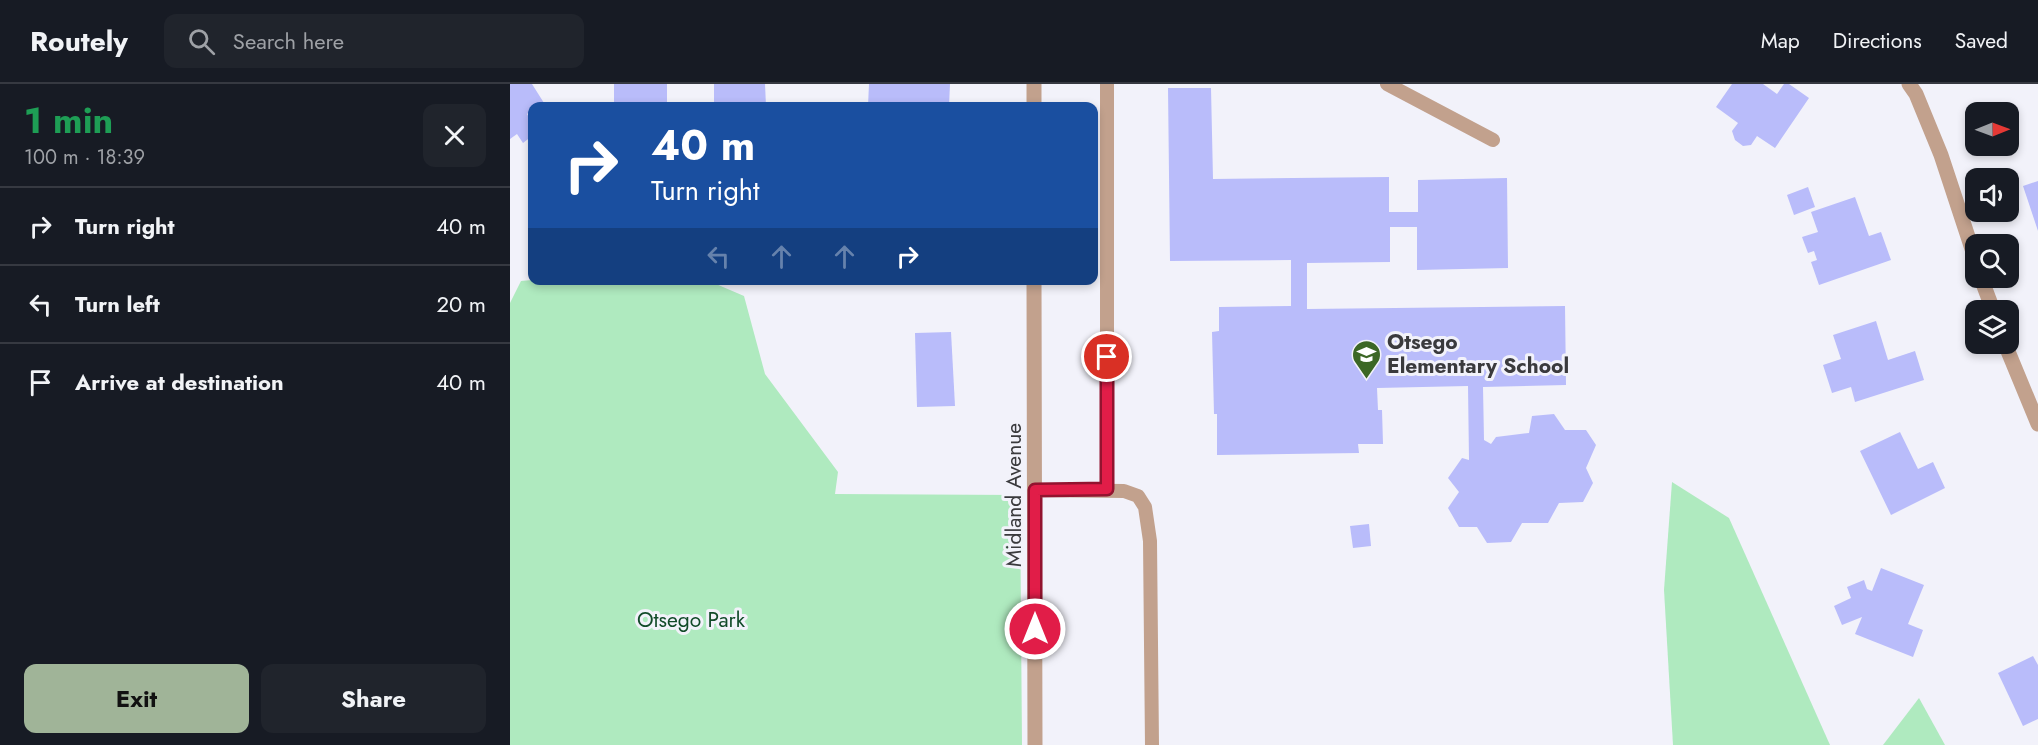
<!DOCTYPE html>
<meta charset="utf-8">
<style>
:root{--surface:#171b24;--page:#20242c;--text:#f1f3f6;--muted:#9ea1a6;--line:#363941;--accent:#a0b498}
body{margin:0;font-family:Jost,sans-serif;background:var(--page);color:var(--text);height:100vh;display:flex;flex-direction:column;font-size:22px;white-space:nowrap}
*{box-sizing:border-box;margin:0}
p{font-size:20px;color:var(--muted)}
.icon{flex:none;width:33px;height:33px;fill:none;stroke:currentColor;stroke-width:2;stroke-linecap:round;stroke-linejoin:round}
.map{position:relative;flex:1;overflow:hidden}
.drawer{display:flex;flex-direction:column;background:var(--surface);width:510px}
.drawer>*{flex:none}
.top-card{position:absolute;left:18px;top:18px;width:570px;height:183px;border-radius:12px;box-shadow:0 3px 9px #0003;background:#1a4fa0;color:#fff;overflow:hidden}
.needle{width:39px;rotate:89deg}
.tools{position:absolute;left:1455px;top:18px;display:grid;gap:12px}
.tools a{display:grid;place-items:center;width:54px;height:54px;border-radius:12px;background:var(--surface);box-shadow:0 3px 9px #0003;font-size:30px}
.pin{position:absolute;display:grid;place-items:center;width:51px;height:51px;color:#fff;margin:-26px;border:3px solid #fff;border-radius:50%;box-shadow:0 2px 6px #0007}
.me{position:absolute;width:66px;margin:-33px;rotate:0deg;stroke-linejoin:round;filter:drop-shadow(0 0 4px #0008)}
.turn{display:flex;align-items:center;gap:21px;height:126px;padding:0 24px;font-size:27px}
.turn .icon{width:78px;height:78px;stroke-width:2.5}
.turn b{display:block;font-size:42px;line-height:51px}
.lanes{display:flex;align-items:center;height:57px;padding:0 24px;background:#0003;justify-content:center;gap:30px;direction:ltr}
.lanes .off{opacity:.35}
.round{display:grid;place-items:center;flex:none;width:63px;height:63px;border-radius:12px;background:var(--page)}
.head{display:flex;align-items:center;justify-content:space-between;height:102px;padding:0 24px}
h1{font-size:36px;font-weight:700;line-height:45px;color:#1e9e55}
.button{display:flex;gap:12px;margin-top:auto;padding:12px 24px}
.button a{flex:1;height:69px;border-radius:12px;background:var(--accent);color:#111;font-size:24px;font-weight:700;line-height:69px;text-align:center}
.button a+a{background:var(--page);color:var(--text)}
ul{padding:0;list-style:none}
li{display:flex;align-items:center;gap:18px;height:78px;padding:0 24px;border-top:2px solid var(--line)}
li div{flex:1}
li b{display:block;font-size:22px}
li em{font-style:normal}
header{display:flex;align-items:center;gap:36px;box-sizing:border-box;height:84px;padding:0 30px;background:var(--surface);border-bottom:2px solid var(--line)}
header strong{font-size:28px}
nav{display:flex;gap:33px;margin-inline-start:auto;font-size:21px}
.search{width:420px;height:54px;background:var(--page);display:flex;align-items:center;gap:15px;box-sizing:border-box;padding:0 21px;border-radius:12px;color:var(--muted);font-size:22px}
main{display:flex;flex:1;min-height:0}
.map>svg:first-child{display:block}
.green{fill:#afeabf}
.building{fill:#b9bcfa}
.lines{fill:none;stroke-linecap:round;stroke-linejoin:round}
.lane{stroke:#c2a18d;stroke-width:14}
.street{stroke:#c2a18d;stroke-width:15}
.route-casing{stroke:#92132f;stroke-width:15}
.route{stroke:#e11d48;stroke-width:10}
.labels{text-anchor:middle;stroke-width:6;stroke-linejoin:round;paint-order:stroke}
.poi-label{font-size:21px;font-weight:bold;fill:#3a3a3d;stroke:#f2f2fa;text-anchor:start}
.street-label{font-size:21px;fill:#3a3a3d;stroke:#f2f2fa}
.park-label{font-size:21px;fill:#124b29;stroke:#f2f2fa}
</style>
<header>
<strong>Routely</strong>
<div class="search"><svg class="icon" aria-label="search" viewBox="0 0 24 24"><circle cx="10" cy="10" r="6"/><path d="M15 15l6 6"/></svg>Search here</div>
<nav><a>Map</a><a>Directions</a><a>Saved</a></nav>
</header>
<main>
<section class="drawer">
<div class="head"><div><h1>1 min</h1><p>100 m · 18:39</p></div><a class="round"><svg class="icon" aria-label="close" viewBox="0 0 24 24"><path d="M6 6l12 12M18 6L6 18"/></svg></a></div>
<ul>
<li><svg class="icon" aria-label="right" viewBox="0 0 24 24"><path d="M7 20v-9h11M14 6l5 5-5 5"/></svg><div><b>Turn right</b></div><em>40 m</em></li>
<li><svg class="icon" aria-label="left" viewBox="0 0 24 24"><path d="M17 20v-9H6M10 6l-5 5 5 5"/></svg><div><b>Turn left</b></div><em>20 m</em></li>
<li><svg class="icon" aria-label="arrive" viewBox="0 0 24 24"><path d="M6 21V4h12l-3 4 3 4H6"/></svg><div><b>Arrive at destination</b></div><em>40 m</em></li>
</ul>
<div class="button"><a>Exit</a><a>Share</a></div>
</section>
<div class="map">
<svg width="1528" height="661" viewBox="0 0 1528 661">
<rect width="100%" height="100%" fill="#f2f2fa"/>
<g class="green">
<path d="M22,196L199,197L234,212L255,290L328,388L325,410L510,411L512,661H0V219L11,197Z"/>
<path d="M1162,398L1219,434L1320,661H1163L1154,506Z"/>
<path d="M1409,614L1435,661H1373Z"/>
</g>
<g class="building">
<path d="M0,0H22L34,19L28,22H22V26L17,30L22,39V52L13,59L7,50L0,55Z"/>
<rect x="104" y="0" width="53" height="22"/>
<path d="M204,0H255L256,22H204Z"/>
<path d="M359,0H440L439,22H358Z"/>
<path d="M1222,0H1253L1267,10L1274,0H1279L1299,14L1265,64L1247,52L1241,61L1233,62L1225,56L1222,47L1228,39L1206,23Z"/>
<path d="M658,4H701L703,95L879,93V128H908V96L997,94L998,184L907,186V143H880V178L797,179V225L1055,222L1056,301L973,303L974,356L981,360L986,353L1019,349L1022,332L1044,330L1055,346H1076L1086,361L1076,384L1083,399L1073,418L1049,419L1038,439H1012L1001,458L977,459L967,443H949L938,424L949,408L938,394L952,374L959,376L958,302L867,304L868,326H872L873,360H848L849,369L707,371V330H704L702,248L709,247V223L781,222V176L660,177Z"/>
<path d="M1528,97V147L1513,102Z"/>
<path d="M1298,103L1305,123L1284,131L1277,111Z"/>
<path d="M1345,113L1359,152L1371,148L1381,176L1309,201L1301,178L1307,176L1304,167L1298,169L1292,153L1308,148L1301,128Z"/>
<path d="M1366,237L1378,276L1405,267L1414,296L1345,318L1341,303L1322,309L1313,281L1331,275L1323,251Z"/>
<path d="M441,248L445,322L407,323L405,249Z"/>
<path d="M1390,348L1408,385L1423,378L1435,404L1381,431L1350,367Z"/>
<path d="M859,440L861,462L843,464L840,442Z"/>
<path d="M1371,484L1414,501L1398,540L1413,546L1403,573L1345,550L1352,533L1332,541L1324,522L1341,514L1337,503L1354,496L1357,505L1362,507Z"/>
<path d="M1523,572L1528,581V635L1513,642L1488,589Z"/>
</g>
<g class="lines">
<g class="lane">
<path d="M597,0V405"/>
<path d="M877,0L983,56"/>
<path d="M525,406L614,407L628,412L635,423L640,457L642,661"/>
</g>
<g class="street">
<path d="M524,0V22"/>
<path d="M1399,0L1406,10L1431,71L1466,177"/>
<path d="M1471,194L1483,226"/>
<path d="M524,196L525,661"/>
<path d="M1495,260L1528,340"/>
</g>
</g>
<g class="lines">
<defs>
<path id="route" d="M525,545V406L597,405V273"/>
</defs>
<use href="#route" class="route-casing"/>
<use href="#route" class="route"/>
</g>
<defs>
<symbol id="school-pin" viewBox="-11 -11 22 30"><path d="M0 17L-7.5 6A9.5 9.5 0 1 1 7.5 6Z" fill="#3c6725" stroke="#f2f2fa"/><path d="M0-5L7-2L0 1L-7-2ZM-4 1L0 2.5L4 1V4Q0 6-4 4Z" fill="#fff"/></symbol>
</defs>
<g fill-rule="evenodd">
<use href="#school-pin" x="840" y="254" width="33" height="45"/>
</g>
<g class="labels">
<g class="poi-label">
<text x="877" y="265">Otsego<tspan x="877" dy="24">Elementary School</tspan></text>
</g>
<g class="street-label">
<text transform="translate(504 411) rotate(-90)" y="7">Midland Avenue</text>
</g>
<g class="park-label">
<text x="181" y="543">Otsego Park</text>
</g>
</g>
</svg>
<div class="tools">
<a><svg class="needle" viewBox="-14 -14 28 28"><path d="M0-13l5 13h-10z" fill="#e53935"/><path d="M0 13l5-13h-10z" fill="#9ea1a6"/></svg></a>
<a><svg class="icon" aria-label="sound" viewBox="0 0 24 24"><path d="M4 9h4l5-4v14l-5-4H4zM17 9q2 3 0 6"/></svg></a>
<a><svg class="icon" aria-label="search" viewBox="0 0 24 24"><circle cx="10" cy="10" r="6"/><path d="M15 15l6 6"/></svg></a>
<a><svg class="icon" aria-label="layers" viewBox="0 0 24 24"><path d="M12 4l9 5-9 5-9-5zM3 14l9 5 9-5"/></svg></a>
</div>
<div class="pin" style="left:597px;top:273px;background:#d93025"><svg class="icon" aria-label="arrive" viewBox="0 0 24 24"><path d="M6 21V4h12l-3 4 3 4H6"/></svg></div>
<svg class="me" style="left:525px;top:545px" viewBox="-20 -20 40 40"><circle r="17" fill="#e11d48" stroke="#fff" stroke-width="3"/><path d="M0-11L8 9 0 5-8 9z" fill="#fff"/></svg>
<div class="top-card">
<div class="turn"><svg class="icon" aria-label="right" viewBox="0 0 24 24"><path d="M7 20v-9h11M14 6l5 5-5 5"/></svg><div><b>40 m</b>Turn right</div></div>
<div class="lanes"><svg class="icon off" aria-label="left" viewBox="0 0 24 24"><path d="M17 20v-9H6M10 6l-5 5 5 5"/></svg><svg class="icon off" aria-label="ahead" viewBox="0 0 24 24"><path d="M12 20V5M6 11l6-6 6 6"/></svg><svg class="icon off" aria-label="ahead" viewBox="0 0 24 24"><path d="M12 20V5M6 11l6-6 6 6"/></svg><svg class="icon" aria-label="right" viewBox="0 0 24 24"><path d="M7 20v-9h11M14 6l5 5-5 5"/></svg></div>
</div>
</div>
</main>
